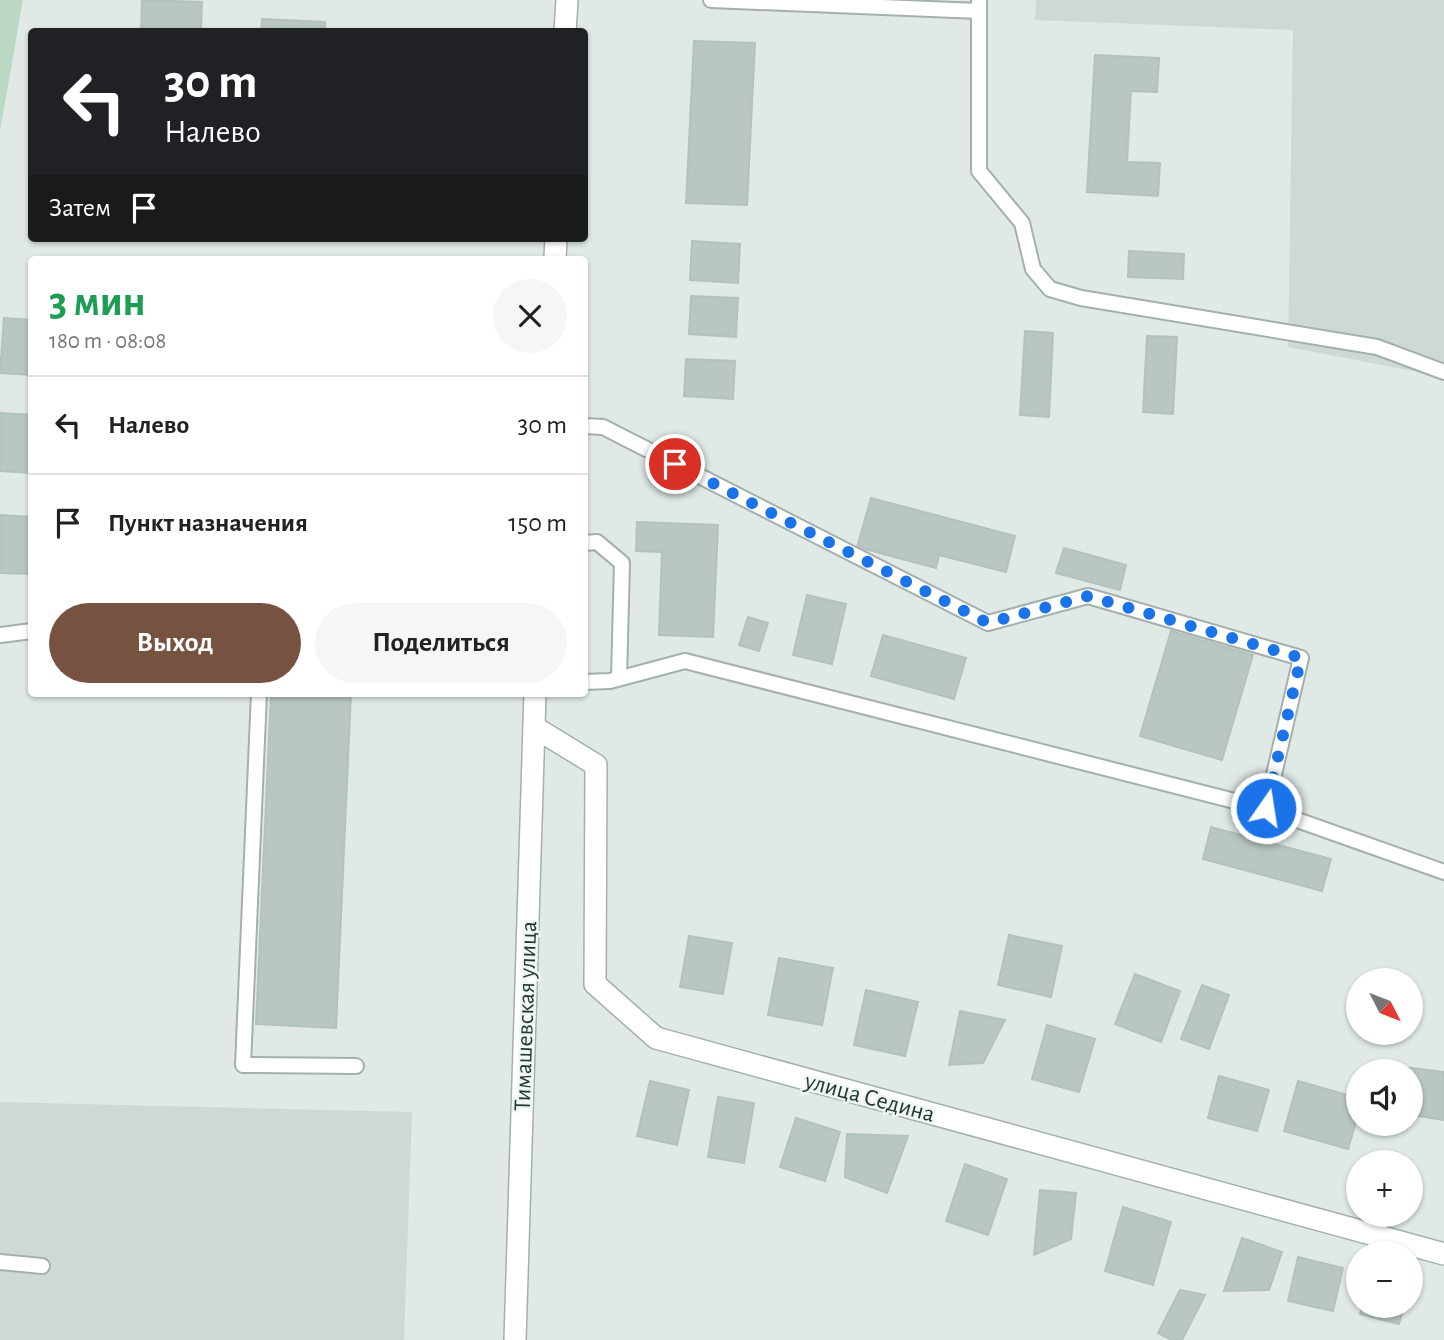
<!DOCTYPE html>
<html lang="ru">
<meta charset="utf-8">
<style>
:root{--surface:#fff;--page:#f6f6f6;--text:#222;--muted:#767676;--line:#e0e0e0;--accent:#785240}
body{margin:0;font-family:"Alegreya Sans",sans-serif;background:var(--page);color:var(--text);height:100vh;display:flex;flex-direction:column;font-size:26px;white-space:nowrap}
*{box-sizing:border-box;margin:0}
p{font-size:23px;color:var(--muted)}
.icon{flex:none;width:38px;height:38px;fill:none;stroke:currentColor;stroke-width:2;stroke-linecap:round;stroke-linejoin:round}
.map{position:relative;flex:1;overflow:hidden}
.drawer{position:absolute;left:28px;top:256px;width:560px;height:441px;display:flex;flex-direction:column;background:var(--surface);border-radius:7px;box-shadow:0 2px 5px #0004}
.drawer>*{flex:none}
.hud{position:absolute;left:28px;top:28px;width:560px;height:214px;border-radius:7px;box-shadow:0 2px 5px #0004;background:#202124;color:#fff;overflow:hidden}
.needle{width:46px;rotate:132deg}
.fabs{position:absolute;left:1346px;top:968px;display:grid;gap:14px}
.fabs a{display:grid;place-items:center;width:77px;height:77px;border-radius:50%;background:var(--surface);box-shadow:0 2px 5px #0004;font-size:35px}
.pin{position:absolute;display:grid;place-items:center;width:60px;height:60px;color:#fff;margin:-30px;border:4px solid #fff;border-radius:50%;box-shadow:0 2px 7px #0007}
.me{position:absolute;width:77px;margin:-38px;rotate:13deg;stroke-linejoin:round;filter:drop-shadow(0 0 5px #0008)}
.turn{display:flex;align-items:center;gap:24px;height:147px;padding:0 21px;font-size:32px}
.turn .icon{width:91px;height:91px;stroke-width:2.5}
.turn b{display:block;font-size:49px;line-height:60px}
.then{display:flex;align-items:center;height:66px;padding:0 21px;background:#0003;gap:14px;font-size:26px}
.round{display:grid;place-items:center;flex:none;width:74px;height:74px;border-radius:37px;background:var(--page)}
.head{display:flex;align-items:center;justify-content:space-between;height:119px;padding:0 21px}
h1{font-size:42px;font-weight:700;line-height:52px;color:#1e9e55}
.button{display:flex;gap:14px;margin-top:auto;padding:14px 21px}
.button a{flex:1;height:80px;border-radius:42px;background:var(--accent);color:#fff;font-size:28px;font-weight:700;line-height:80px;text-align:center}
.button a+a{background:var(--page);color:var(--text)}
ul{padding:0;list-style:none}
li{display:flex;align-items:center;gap:21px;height:98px;padding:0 21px;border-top:2px solid var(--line)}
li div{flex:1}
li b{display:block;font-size:26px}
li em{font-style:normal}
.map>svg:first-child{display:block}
.built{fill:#ced9d5}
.green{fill:#bbd8c5}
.building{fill:#b9c6c2;stroke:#b3c2bd;stroke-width:2}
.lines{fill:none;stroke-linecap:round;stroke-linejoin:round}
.service-casing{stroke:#a4b0ad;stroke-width:18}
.minor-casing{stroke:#a4b0ad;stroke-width:24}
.service{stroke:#fff;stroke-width:14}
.minor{stroke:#fff;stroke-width:21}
.route{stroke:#1a73e8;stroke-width:12;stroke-dasharray:0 21.6}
.labels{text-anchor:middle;stroke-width:5;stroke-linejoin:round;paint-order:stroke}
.street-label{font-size:24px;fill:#233833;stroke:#f0f6f3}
</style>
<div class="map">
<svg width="1444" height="1340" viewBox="0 0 1444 1340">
<rect width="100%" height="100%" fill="#e0e9e6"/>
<g class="built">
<path d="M1036,0H1444V377L1288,347L1293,30L1035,20Z"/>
<path d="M0,1102L412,1112L404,1340H0Z"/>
</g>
<path class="green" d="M0,0H23L0,131Z"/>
<g class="building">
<path d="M142,0L202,2L201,32H141Z"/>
<path d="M262,19L325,22V32H261Z"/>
<path d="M694,41L755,43L747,205L686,203Z"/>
<path d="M1095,55L1159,58L1157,92L1131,91L1127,162L1160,163L1158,196L1087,192Z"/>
<path d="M692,241L740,244L738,283L690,280Z"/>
<path d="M1129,251L1184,254L1183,279L1128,277Z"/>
<path d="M691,296L738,298L736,337L689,334Z"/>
<path d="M4,318L32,320V375L0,373Z"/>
<path d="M1025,331L1053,333L1049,417L1020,415Z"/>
<path d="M1147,336L1177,337L1173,414L1143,412Z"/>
<path d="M686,359L735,361L733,399L684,396Z"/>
<path d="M0,413L32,415V473L0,471Z"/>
<path d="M871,498L1015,536L1006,572L939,555L936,568L857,547Z"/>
<path d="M0,515L32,517V574L0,573Z"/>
<path d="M637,522L718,525L713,637L659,635L662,552L636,551Z"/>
<path d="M1064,548L1126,565L1120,590L1056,573Z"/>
<path d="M807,595L846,604L832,664L793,655Z"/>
<path d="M748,617L768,623L759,651L739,645Z"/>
<path d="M1171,631L1253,655L1222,760L1140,736Z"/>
<path d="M883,635L966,658L954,699L871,676Z"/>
<path d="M271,693H351L336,1028L256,1024Z"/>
<path d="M1211,827L1331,859L1322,891L1203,859Z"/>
<path d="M1009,935L1062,946L1051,997L998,985Z"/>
<path d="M689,936L732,943L723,994L680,987Z"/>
<path d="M779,958L833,968L822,1025L768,1015Z"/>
<path d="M1135,974L1180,991L1161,1042L1115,1024Z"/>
<path d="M1202,985L1229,995L1209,1049L1181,1039Z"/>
<path d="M866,990L918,1002L905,1056L854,1045Z"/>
<path d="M960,1011L1005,1020L983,1063L949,1065Z"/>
<path d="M1047,1025L1095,1039L1079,1092L1032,1079Z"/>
<path d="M1404,1067L1444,1072V1120L1410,1115V1071H1403Z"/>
<path d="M1219,1076L1269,1090L1257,1131L1208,1118Z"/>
<path d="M650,1081L689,1090L677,1145L637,1136Z"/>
<path d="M1298,1081L1358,1098V1115L1348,1149L1284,1131Z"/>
<path d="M718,1097L754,1103L744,1163L708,1157Z"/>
<path d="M796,1118L840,1132L825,1181L780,1167Z"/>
<path d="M847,1134L908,1136L887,1193L845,1177Z"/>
<path d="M965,1164L1007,1179L988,1235L946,1221Z"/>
<path d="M1040,1190L1076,1193L1071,1239L1034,1255Z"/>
<path d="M1123,1207L1171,1222L1153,1285L1105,1271Z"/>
<path d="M1242,1238L1282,1252L1269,1290L1224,1291Z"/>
<path d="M1298,1257L1343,1268L1333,1311L1288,1301Z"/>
<path d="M1180,1290L1205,1295L1182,1340H1172L1158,1333Z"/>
<path d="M1363,1306H1404L1399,1324L1360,1314Z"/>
</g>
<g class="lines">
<defs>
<g id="service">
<path d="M711,0L979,11"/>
<path d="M979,0V171L1022,223L1033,269L1050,289L1081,298L1377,347L1444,372"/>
<path d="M584,426L603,427L988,623L1088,596L1301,658L1266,809"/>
<path d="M584,543L597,542L622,563L619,678"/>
<path d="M0,635L32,631"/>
<path d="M584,682L610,681L685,661L1266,809L1444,872"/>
<path d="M259,693L243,1065L356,1066"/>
<path d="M0,1262L42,1266"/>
</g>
<g id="minor">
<path d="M565,32L567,0"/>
<path d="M555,259L556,238"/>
<path d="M534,727L596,765L595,984L656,1038L1444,1254"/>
<path d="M515,1340L535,693"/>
</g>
</defs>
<use href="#service" class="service-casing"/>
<use href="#minor" class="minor-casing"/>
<use href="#service" class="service"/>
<use href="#minor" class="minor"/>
</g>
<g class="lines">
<path class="route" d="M675,464L988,623L1088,596L1301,658L1266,808"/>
</g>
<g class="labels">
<g class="street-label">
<text transform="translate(525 1016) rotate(-88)" y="8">Тимашевская улица</text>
<text transform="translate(870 1097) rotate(15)" y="8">улица Седина</text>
</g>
</g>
</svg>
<div class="fabs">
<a><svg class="needle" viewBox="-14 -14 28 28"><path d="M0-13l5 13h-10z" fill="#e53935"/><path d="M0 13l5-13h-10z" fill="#767676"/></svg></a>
<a><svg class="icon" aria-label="sound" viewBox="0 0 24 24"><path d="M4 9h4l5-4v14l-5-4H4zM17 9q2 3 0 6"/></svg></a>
<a>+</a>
<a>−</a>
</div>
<div class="pin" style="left:675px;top:464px;background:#d93025"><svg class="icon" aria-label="arrive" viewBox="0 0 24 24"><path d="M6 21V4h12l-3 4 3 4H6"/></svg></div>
<svg class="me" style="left:1266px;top:808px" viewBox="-20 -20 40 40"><circle r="17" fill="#1a73e8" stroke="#fff" stroke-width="3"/><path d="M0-11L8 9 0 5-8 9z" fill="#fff"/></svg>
<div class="hud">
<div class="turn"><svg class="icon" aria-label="left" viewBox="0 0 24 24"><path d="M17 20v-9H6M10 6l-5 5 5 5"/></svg><div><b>30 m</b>Налево</div></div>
<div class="then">Затем<svg class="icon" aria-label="arrive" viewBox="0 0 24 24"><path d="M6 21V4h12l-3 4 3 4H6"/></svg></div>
</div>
<section class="drawer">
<div class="head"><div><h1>3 мин</h1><p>180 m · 08:08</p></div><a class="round"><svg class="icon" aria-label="close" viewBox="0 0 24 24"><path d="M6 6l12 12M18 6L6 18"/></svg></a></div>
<ul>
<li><svg class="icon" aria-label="left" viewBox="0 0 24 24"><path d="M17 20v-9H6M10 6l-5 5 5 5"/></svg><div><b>Налево</b></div><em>30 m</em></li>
<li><svg class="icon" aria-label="arrive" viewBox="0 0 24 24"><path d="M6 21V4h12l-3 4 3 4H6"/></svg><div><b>Пункт назначения</b></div><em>150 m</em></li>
</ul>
<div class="button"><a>Выход</a><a>Поделиться</a></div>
</section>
</div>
